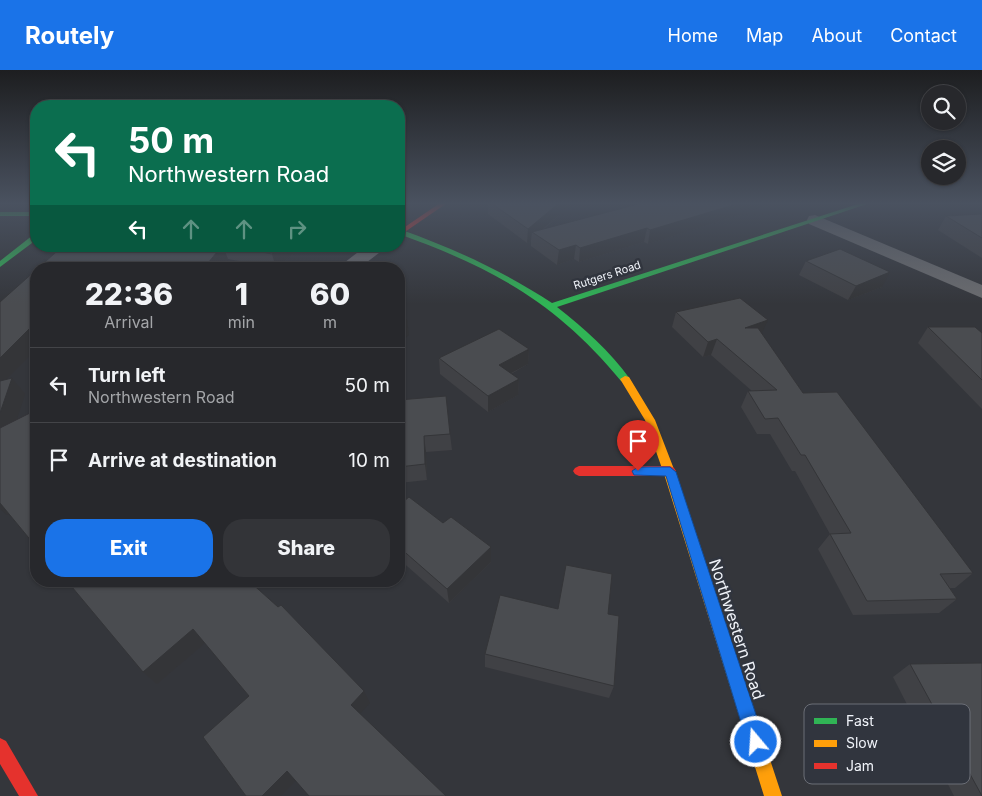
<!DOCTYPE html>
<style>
:root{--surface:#27282c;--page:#333438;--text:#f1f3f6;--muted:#a4a6a9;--line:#434448;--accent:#1a73e8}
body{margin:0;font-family:Inter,sans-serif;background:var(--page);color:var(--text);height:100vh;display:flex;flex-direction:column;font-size:19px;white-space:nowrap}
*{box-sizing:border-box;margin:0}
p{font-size:16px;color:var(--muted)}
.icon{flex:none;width:28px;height:28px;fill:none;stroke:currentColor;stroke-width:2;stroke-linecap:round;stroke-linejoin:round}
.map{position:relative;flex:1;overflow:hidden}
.panel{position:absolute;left:30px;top:192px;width:375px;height:325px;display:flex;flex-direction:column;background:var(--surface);border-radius:20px;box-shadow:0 1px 4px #0004,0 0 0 1px var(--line)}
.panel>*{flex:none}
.hud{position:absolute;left:30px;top:30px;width:375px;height:152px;border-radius:20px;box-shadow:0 1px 4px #0004,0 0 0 1px var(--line);background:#0b6e4f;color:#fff;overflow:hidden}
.fabs{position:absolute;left:921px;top:15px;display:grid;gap:10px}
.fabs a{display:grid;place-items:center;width:45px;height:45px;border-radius:50%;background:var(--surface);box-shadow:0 1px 4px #0004,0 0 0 1px var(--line);font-size:25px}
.pin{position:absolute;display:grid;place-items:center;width:42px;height:42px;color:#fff;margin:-51px -21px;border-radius:50% 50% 50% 0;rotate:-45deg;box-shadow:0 0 5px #0007}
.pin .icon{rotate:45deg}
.me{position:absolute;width:55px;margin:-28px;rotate:342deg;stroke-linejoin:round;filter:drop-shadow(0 0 4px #0008)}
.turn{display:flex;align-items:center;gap:18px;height:105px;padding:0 15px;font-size:22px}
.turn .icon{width:65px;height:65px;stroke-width:2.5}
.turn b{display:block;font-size:35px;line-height:42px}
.lanes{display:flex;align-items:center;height:48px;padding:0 15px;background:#0003;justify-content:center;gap:25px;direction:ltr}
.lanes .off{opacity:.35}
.eta{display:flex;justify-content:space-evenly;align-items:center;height:85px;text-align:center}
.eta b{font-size:30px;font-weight:800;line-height:35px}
.action{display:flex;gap:10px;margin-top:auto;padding:10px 15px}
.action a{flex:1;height:58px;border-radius:20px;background:var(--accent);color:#fff;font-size:20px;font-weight:800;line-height:58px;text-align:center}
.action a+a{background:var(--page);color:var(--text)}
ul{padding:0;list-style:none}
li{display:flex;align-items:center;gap:15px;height:75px;padding:0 15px;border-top:1px solid var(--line)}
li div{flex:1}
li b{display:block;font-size:19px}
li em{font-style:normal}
header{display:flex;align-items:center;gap:30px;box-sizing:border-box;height:70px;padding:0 25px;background:var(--accent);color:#fff}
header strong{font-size:24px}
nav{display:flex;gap:28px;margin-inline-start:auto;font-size:18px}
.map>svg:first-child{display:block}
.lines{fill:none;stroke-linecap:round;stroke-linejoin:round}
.street{fill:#6b6c6f;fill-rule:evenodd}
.fast{fill:#30b455;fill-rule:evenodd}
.slow{fill:#ff9f0a;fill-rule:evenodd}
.jam{fill:#e5322d;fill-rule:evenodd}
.wall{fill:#404145}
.shaded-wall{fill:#343538}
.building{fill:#4a4c50;stroke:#343538}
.route{fill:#1a73e8;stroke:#114b97}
.labels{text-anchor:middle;stroke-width:5;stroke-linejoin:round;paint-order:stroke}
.far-street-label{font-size:11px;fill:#f1f4fa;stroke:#31353e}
.near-street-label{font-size:16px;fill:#f1f4fa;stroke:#31353e}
.key{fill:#31353e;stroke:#6b6e76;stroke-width:1}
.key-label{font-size:14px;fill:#f1f4fa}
</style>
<header>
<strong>Routely</strong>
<nav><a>Home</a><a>Map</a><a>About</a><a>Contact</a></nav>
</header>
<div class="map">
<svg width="982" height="726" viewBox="0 0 982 726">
<rect width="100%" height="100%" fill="#34363b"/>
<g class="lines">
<g class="street">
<path d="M815,145L982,215V228L809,154L807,150L809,146Z"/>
<path d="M366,176H388L358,199H336Z"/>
</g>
<g class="fast">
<path d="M861,133H870L557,237C584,258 610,281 630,309L625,312L621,311C557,233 493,198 399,164V160H402C455,179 505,202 552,233Z"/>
<rect x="0" y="142" width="36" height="4"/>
<path d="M33,165H36V170L0,197V191Z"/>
</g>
<path class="slow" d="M625,306L629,307L655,350L677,407L782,726H764L665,407L645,350L620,309Z"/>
<g class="jam">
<path d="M440,133H447L399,166V161Z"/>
<path d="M579,396H670L674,398L676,401L674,404L670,406H579L575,404L573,401L575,398Z"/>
<path d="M0,668L6,671L38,726H19L0,694Z"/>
</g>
</g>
<g class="wall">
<path d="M488,133H573L544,159L642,133H774V134L648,174L644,172L579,192L574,189L557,195L531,176V170L527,173L488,144Z"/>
<path d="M982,144V188L938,160L946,146Z"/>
<path d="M63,176H303L276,198L228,189L220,199H37Z"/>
<path d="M806,191L882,217L848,230L799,205Z"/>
<path d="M676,242L762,264L803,323L973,503L955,518H950L957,529L939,543L853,545L818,479L830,464L795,401H792L770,364H757L741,337L748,321H752L711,285L703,287L672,257Z"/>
<path d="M928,257L982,263V339L918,273Z"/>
<path d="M529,279L528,294L511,304L519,309L518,325L488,342L440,304L439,288Z"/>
<path d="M399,330L450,364L452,380L426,382L427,410L399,413Z"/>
<path d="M399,435L443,453L491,492L449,533L399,489Z"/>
<path d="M558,539L608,544L614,616L609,628L485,597V584Z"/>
<path d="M910,594L982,726H954L893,607Z"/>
</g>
<g class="shaded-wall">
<path d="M559,133H573L536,165L532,162L531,170L527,173L528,159Z"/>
<path d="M740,133H774V134L648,174L650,160Z"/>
<path d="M647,158L644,172L579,192L580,178Z"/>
<path d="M576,175L574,189L557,195L559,180Z"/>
<path d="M222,176H223L228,189L220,199H203Z"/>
<path d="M281,176H303L276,198L272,184Z"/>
<path d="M890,202L882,217L848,230L856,216Z"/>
<path d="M407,250L409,265L399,273V256Z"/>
<path d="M768,250L761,265L745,258Z"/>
<path d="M36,252V279L0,316V288Z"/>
<path d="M717,269L711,285L703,287L708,272Z"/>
<path d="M529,279L528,294L498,310L499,295Z"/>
<path d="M12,308L25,324L8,377L0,368V343Z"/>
<path d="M519,309L518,325L488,342V326Z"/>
<path d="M424,366L426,382L427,410L425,394Z"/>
<path d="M0,432L11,443L7,445L0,439Z"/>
<path d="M491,477V492L449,533L447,519Z"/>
<path d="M193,559L205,573L157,614L143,602Z"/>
<path d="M364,621L370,633L357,647L351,635Z"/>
<path d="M287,701L296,710L281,726H262Z"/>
</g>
<g class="building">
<path d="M491,133H559L528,159Z"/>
<path d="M642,133H740L650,160L647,158L580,178L576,175L559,180L532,162Z"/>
<path d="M982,144V168L946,146Z"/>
<path d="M63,176H222L203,199H37Z"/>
<path d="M229,176H281L272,184Z"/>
<path d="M840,179L890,202L856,216L806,191Z"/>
<path d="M36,200V252L0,288V232Z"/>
<path d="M740,228L768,250L745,258H758L803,323L837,322L973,503L940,504L957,529L867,531L830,464L851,463L805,385H801L778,348L765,349L748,321L777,320L717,269L708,272L676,242Z"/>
<path d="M399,247L407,250L399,256Z"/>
<path d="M928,257H975L982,263V310Z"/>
<path d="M499,259L529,279L499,295L519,309L488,326L439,288Z"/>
<path d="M12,308L0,343V311Z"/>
<path d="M446,326L450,364L424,366L425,394L399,397V330Z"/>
<path d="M36,340V471L33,473L0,433V358Z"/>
<path d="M409,427L443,453L451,447L491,477L447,519L399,477V435Z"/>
<path d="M566,495L612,504L608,544L619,546L614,616L485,584L500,525L558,539Z"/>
<path d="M79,511H249L278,537L281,535L364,621L351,635L446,726H309L287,701L262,726H246L203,667L249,626L193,559L143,602L72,517Z"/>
<path d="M982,593V726L910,594Z"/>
</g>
<linearGradient id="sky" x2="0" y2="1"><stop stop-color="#1d1e20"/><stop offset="0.57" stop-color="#4a5260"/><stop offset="1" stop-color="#4a5260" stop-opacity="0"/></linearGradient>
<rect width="982" height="234" fill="url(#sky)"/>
<path class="route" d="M638,397H670L676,402L765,672L763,678L756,681L750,678L747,672L666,406L634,405L632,401Z"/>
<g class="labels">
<g class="far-street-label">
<text transform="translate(607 205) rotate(-18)" y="4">Rutgers Road</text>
</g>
<g class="near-street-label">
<text transform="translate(737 559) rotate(72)" y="6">Northwestern Road</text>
</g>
</g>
<rect x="804" y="634" width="166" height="80" rx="8" class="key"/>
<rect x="814" y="648" width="23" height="6" fill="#30b455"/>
<rect x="814" y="670" width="23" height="7" fill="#ff9f0a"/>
<rect x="814" y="693" width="23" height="6" fill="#e5322d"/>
<g class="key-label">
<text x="846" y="656">Fast</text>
<text x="846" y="678">Slow</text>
<text x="846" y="701">Jam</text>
</g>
</svg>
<div class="fabs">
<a><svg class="icon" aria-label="search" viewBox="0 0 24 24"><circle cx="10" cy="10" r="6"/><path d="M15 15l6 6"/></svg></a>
<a><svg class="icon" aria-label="layers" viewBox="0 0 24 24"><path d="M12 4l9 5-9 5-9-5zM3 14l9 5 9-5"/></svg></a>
</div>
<div class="pin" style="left:638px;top:401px;background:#d93025"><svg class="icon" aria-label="arrive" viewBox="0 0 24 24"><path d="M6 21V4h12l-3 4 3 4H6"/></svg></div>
<svg class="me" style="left:756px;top:672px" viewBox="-20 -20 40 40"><circle r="17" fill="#1a73e8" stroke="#fff" stroke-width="3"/><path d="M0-11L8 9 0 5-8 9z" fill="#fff"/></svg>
<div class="hud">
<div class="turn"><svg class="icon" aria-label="left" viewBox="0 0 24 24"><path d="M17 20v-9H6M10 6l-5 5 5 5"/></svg><div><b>50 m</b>Northwestern Road</div></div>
<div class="lanes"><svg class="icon" aria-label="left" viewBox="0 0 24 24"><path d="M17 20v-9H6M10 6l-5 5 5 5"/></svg><svg class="icon off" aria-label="ahead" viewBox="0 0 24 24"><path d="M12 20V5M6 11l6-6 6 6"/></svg><svg class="icon off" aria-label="ahead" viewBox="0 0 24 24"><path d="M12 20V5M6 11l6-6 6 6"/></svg><svg class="icon off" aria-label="right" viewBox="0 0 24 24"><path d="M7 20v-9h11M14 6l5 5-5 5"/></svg></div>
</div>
<section class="panel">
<div class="eta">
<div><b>22:36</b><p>Arrival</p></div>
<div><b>1</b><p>min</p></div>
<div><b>60</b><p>m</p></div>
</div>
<ul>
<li><svg class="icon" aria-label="left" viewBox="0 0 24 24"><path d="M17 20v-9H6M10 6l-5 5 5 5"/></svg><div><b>Turn left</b><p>Northwestern Road</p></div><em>50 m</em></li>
<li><svg class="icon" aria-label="arrive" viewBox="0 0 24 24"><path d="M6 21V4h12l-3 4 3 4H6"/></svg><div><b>Arrive at destination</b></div><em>10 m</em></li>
</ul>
<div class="action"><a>Exit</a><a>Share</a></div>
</section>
</div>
